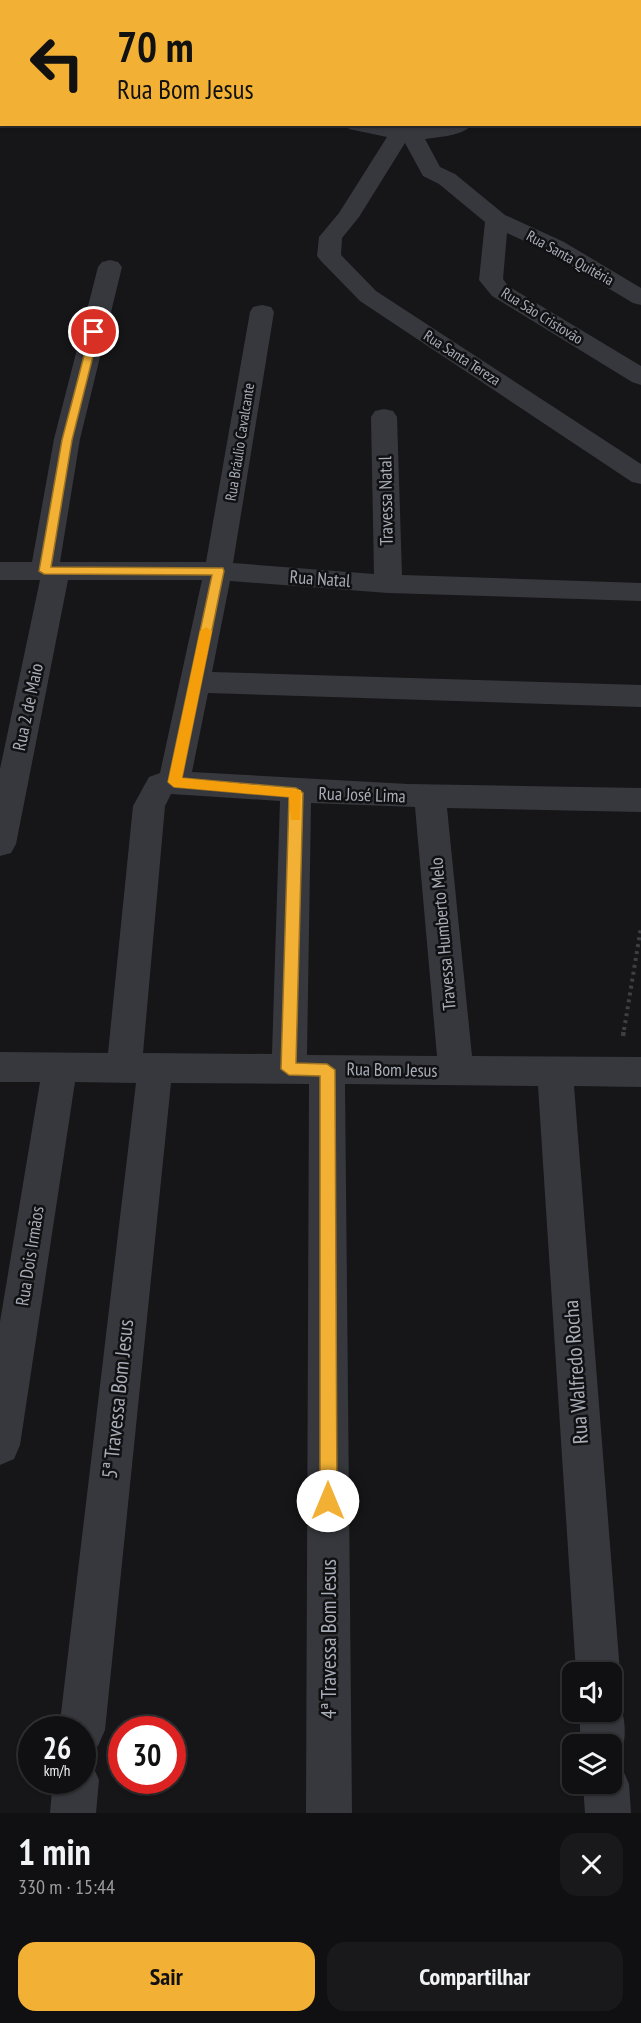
<!DOCTYPE html>
<html lang="pt">
<meta charset="utf-8">
<style>
:root{--surface:#101012;--page:#19191b;--text:#f1f3f6;--muted:#9c9d9f;--line:#303032;--accent:#f2b134}
body{margin:0;font-family:"PT Sans Narrow",sans-serif;background:var(--page);color:var(--text);height:100vh;display:flex;flex-direction:column;font-size:22px;white-space:nowrap}
*{box-sizing:border-box;margin:0}
p{font-size:20px;color:var(--muted)}
.icon{flex:none;width:33px;height:33px;fill:none;stroke:currentColor;stroke-width:2;stroke-linecap:round;stroke-linejoin:round}
.map{position:relative;height:1813px;overflow:hidden}
.panel{display:flex;flex-direction:column;background:var(--surface);flex:1}
.panel>*{flex:none}
.guide{position:absolute;left:0px;top:0px;width:642px;height:126px;box-shadow:0 2px 4px #0004,0 0 0 2px var(--line);background:#f2b134;color:#111;overflow:hidden}
.controls{position:absolute;left:562px;top:1662px;display:grid;gap:12px}
.controls a{display:grid;place-items:center;width:60px;height:60px;border-radius:12px;background:var(--surface);box-shadow:0 2px 4px #0004,0 0 0 2px var(--line);font-size:30px}
.speed{position:absolute;left:18px;top:1716px;display:flex;gap:12px;font-size:30px;font-weight:700;text-align:center}
.speed>*{display:grid;place-content:center;width:78px;height:78px;border-radius:50%;background:var(--surface);box-shadow:0 2px 4px #0004,0 0 0 2px var(--line);line-height:1}
.speed small{font-size:15px;font-weight:400}
.speed .limit{border:9px solid #d22;background:#fff;color:#111}
.pin{position:absolute;display:grid;place-items:center;width:51px;height:51px;color:#fff;margin:-26px;border:3px solid #fff;border-radius:50%;box-shadow:0 2px 6px #0007}
.me{position:absolute;width:66px;margin:-33px;rotate:0deg;stroke-linejoin:round;filter:drop-shadow(0 0 4px #0008)}
.turn{display:flex;align-items:center;gap:21px;height:126px;padding:0 18px;font-size:27px}
.turn .icon{width:78px;height:78px;stroke-width:2.5}
.turn b{display:block;font-size:42px;line-height:51px}
.round{display:grid;place-items:center;flex:none;width:63px;height:63px;border-radius:18px;background:var(--page)}
.headline{display:flex;align-items:center;justify-content:space-between;height:102px;padding:0 18px}
h1{font-size:36px;font-weight:600;line-height:45px}
.primary-button{display:flex;gap:12px;margin-top:auto;padding:12px 18px}
.primary-button a{flex:1;height:69px;border-radius:18px;background:var(--accent);color:#111;font-size:24px;font-weight:600;line-height:69px;text-align:center}
.primary-button a+a{background:var(--page);color:var(--text)}
.map>svg:first-child{display:block}
.lines{fill:none;stroke-linecap:round;stroke-linejoin:round}
.path-far1{stroke:#3d3f44;stroke-width:4;stroke-dasharray:3 4;stroke-linecap:butt}
.path{stroke:#3d3f44;stroke-width:4.5;stroke-dasharray:4 5;stroke-linecap:butt}
.minor{fill:#37383d;fill-rule:evenodd}
.route{fill:#f2b134;stroke:#9d7322;stroke-width:1.5}
.slow{fill:#f59e0b}
.labels{text-anchor:middle;stroke-width:5;stroke-linejoin:round;paint-order:stroke}
.far-street-label{font-size:15px;fill:#a8adb8;stroke:#111113}
.street-label{font-size:18px;fill:#a8adb8;stroke:#111113}
.near-street-label{font-size:21px;fill:#a8adb8;stroke:#111113}
</style>
<div class="map">
<svg width="641" height="1813" viewBox="0 0 641 1813">
<rect width="100%" height="100%" fill="#161618"/>
<g class="lines">
<path class="path-far1" d="M624,1030L641,927"/>
<path class="path" d="M623,1036L624,1029"/>
<g class="minor">
<path d="M196,0H222L223,2H197Z"/>
<path d="M383,0H403L404,2H384Z"/>
<rect x="546" y="0" width="20" height="2"/>
<rect x="0" y="32" width="2" height="12"/>
<rect x="640" y="96" width="1" height="12"/>
<path d="M347,124H472C464,136 438,137 425,139L440,167L455,174L505,215L564,242L641,288V305L633,303L548,252L507,233L503,279L508,286L641,366V385L632,382L492,296L479,280L485,222L439,184L423,176L405,143L359,217L342,238L341,255L376,291L641,464V484L632,482L360,301L321,261L317,256L319,237L339,213L387,137L349,129Z"/>
<path d="M110,260L118,262L122,267L80,439L60,562H206L250,312L253,307L262,305L271,307L274,312L233,563L374,574L371,417L375,411L384,409L393,411L397,417L402,575L641,583V601L388,593L230,581L212,672L641,685V707L208,693L192,772L408,784L641,788V812L447,808L472,1056L641,1057V1087L574,1086L620,1672L612,1688V1672H576L538,1086L345,1084L352,1813H306L309,1084L171,1083L105,1730L98,1746L82,1752V1730H59L136,1083L75,1082L20,1445L14,1459L0,1465V1322L40,1082H0V1052L108,1053L133,806L149,777L160,773L202,580H68L16,844L11,853L0,856V769L40,580H0V562H32L54,439L98,267L102,262ZM171,794L280,801L272,1054L143,1053L165,806ZM311,803L415,807L437,1056L307,1055Z"/>
<path d="M612,1694L617,1696C626,1718 628,1738 619,1760L612,1763V1744H581L579,1712H612Z"/>
<path d="M82,1760L92,1764L99,1780L96,1813H50L53,1780H82Z"/>
<path d="M612,1764L622,1768L629,1784L631,1813H585L583,1784H612Z"/>
</g>
</g>
<path class="route" d="M91,329L99,332L72,440L51,567L223,568L224,571L182,778L296,788L303,793L296,1063L327,1064L335,1070L337,1501L334,1507L328,1510L322,1507L320,1501V1076L289,1075L281,1069L289,797L174,787L168,782L212,575L44,574L39,571L62,440Z"/>
<path class="slow" d="M206,627L212,631L182,778L301,790L300,820H291L289,797L174,787L168,782L200,631Z"/>
<g class="labels">
<g class="far-street-label">
<text transform="translate(570 258) rotate(29)" y="5">Rua Santa Quitéria</text>
<text transform="translate(542 316) rotate(32)" y="5">Rua São Cristovão</text>
<text transform="translate(462 358) rotate(33)" y="5">Rua Santa Tereza</text>
<text transform="translate(240 442) rotate(-81)" y="5">Rua Bráulio Cavalcante</text>
</g>
<g class="street-label">
<text transform="translate(386 501) rotate(-91)" y="6">Travessa Natal</text>
<text transform="translate(320 579) rotate(4)" y="6">Rua Natal</text>
<text transform="translate(28 707) rotate(-78)" y="6">Rua 2 de Maio</text>
<text transform="translate(362 795) rotate(2)" y="6">Rua José Lima</text>
<text transform="translate(443 934) rotate(-95)" y="6">Travessa Humberto Melo</text>
<text transform="translate(392 1070) rotate(1)" y="6">Rua Bom Jesus</text>
<text transform="translate(30 1256) rotate(-81)" y="6">Rua Dois Irmãos</text>
</g>
<g class="near-street-label">
<text transform="translate(576 1372) rotate(-94)" y="7">Rua Walfredo Rocha</text>
<text transform="translate(118 1399) rotate(-84)" y="7">5ª Travessa Bom Jesus</text>
<text transform="translate(329 1639) rotate(-90)" y="7">4ª Travessa Bom Jesus</text>
</g>
</g>
</svg>
<div class="controls">
<a><svg class="icon" aria-label="sound" viewBox="0 0 24 24"><path d="M4 9h4l5-4v14l-5-4H4zM17 9q2 3 0 6"/></svg></a>
<a><svg class="icon" aria-label="layers" viewBox="0 0 24 24"><path d="M12 4l9 5-9 5-9-5zM3 14l9 5 9-5"/></svg></a>
</div>
<div class="speed"><div>26<small>km/h</small></div><div class="limit">30</div></div>
<div class="pin" style="left:94px;top:332px;background:#d93025"><svg class="icon" aria-label="arrive" viewBox="0 0 24 24"><path d="M6 21V4h12l-3 4 3 4H6"/></svg></div>
<svg class="me" style="left:328px;top:1501px" viewBox="-20 -20 40 40"><circle r="19" fill="#fff"/><path d="M0-13L10 11 0 6-10 11z" fill="#f2b134"/></svg>
<div class="guide">
<div class="turn"><svg class="icon" aria-label="left" viewBox="0 0 24 24"><path d="M17 20v-9H6M10 6l-5 5 5 5"/></svg><div><b>70 m</b>Rua Bom Jesus</div></div>
</div>
</div>
<section class="panel">
<div class="headline"><div><h1>1 min</h1><p>330 m · 15:44</p></div><a class="round"><svg class="icon" aria-label="close" viewBox="0 0 24 24"><path d="M6 6l12 12M18 6L6 18"/></svg></a></div>
<div class="primary-button"><a>Sair</a><a>Compartilhar</a></div>
</section>
